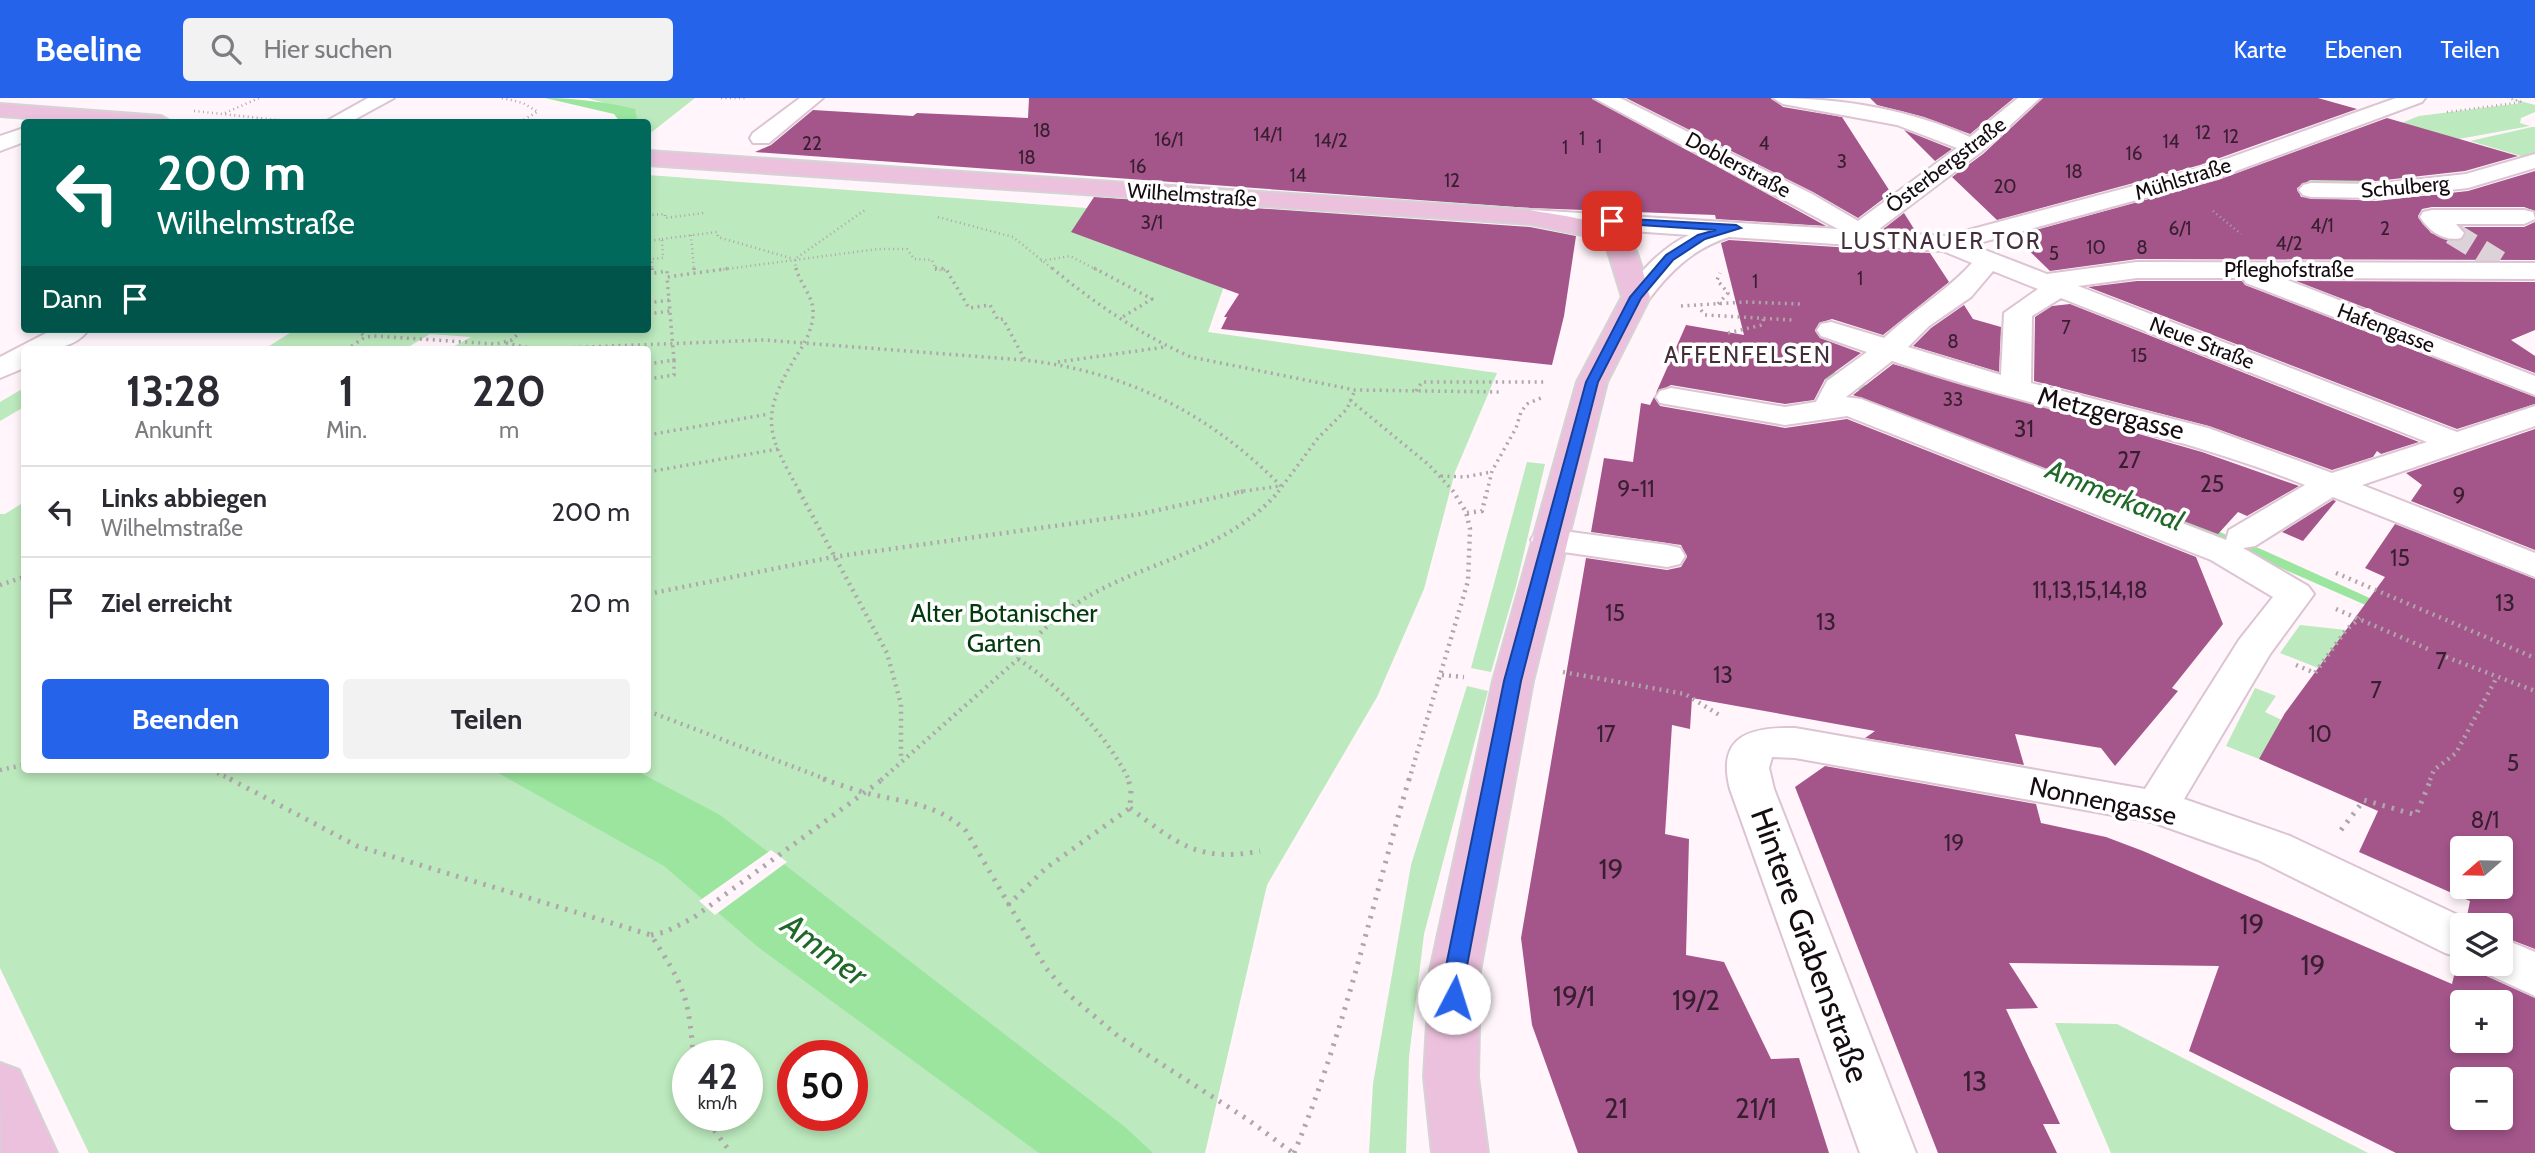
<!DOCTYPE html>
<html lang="de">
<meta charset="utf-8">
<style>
:root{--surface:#fff;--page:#f2f2f3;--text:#2b2b33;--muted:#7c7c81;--line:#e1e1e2;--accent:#2563eb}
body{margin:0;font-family:Cabin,sans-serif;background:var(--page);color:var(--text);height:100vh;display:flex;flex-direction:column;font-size:26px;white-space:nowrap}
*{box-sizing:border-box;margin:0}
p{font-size:23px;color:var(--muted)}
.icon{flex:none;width:38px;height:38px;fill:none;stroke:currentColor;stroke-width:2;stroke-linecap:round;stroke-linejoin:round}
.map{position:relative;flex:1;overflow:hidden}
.details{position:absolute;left:21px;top:248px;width:630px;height:427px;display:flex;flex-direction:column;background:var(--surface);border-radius:7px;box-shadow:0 4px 10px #0003}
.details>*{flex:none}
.hud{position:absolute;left:21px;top:21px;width:630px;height:214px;border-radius:7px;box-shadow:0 4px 10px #0003;background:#00695c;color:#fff;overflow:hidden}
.needle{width:46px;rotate:250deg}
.controls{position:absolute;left:2450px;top:738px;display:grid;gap:14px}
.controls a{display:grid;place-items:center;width:63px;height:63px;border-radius:7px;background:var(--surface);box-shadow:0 4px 10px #0003;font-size:35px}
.speed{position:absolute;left:672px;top:942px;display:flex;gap:14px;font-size:35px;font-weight:700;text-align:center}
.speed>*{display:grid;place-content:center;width:91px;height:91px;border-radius:50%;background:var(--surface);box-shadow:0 4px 10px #0003;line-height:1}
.speed small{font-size:18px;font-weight:400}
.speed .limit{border:10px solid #d22;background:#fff;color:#111}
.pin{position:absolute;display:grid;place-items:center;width:60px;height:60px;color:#fff;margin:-30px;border-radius:14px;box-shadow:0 4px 10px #0006}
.me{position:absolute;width:77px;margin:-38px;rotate:5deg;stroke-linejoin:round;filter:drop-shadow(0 0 5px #0008)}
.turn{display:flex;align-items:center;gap:24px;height:147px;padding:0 21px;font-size:32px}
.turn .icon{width:91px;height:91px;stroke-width:2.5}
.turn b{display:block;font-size:49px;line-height:60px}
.then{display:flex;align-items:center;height:66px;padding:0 21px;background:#0003;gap:14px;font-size:26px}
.eta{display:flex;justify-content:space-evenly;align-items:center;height:119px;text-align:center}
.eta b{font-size:42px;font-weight:700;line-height:49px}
.primary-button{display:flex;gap:14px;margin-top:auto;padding:14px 21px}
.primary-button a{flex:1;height:80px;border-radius:7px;background:var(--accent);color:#fff;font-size:28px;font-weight:700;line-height:80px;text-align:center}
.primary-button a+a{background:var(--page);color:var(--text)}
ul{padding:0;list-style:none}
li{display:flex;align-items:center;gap:21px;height:91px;padding:0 21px;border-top:2px solid var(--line)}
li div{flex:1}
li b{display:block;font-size:26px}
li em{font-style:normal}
header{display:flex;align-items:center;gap:42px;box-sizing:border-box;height:98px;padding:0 35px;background:var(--accent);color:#fff}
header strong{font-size:33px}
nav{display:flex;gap:38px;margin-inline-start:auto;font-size:24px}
.search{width:490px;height:63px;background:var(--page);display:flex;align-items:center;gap:18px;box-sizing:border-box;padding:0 24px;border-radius:7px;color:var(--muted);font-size:26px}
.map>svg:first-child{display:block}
.green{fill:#bce9bd;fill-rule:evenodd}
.water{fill:#9be59e}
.pier{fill:#fff5fb}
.building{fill:#a4568b;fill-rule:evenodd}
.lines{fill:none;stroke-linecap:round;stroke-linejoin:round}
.minor-tunnel{stroke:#dcd2d8;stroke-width:23;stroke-dasharray:23 11;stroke-linecap:butt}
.minor-casing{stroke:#dcc4d3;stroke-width:4}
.major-casing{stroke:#d5d3d4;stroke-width:4}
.path-far3{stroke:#afa6ab;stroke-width:2.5;stroke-dasharray:1 3.5;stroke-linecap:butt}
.path-far2{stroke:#afa6ab;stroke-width:3.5;stroke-dasharray:2 4.5;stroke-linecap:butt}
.path-far1{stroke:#afa6ab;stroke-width:4.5;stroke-dasharray:2 5;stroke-linecap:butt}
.path{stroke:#afa6ab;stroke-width:5;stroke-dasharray:2.5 7;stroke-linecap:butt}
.minor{fill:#fff;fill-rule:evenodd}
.major{fill:#ecc1dd;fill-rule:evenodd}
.route{fill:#2563eb;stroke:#184099;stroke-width:2}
.labels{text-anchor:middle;stroke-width:7;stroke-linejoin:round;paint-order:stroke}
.far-number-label{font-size:19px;fill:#381e30}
.far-street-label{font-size:21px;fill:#140c11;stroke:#fff}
.far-neighbourhood-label{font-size:23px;letter-spacing:2px;fill:#422f3b;stroke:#fff}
.number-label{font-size:23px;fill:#381e30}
.street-label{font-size:26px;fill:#140c11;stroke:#fff}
.park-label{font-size:26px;fill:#043b0e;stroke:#fff}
.water-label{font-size:28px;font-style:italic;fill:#1e6928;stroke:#fff}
.near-number-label{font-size:28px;fill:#381e30}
.near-street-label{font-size:32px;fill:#140c11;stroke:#fff}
.near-water-label{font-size:33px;font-style:italic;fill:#1e6928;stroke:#fff}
</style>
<header>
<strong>Beeline</strong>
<div class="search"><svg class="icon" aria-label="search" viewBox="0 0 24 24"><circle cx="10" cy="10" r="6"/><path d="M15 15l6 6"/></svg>Hier suchen</div>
<nav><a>Karte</a><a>Ebenen</a><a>Teilen</a></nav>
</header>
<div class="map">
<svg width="2535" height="1055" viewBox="0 0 2535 1055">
<rect width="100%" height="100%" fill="#fff5fb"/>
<g class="green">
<path d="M588,0H695L648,37V24H636L620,10Z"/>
<path d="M2509,0L2535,7V14L2521,20L2520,25L2530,28L2453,42L2414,72L2360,87L2257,82L2419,18L2522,5Z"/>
<path d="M2532,29H2535V59L2521,58L2470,43Z"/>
<path d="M648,77L1247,122L1208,234L1497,275L1455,374L1424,491L1377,599L1267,787L1205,1055H89L0,870V416H5L24,404V672H648V252H263L296,231H648ZM688,957H747V1017H688ZM793,957H852V1017H793Z"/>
<path d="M24,290V309L0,323V304Z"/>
<path d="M1527,364L1545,366L1516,488L1491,574L1471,570Z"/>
<path d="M2300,527L2346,532L2318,570L2280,555Z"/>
<path d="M1467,588L1488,593L1424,836L1409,959L1406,1055H1369L1373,986L1411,767Z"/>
<path d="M2255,590L2276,598L2265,614L2284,623L2259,661L2226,648Z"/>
<path d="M2055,925L2117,926L2368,1055H2111Z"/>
</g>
<g class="water">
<path d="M545,0C576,0 605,4 635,11L637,21L635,24H620L614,16Z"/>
<path d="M1808,263L2263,452L2476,548L2535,581L2171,422L2042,372L1860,292L1772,265Z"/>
<path d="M493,672H635L720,717L1125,1029L1153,1055H1039L758,849L664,768Z"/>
</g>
<g class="pier">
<path d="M430,236L471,239L447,252L410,248Z"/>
<path d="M771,752L787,764L715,817L699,803Z"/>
</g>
<g class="building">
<path d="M1029,0H1592L1826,128L1716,121L1715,117L1531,110L755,54L771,47L813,12L913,18L917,15L1028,20Z"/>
<path d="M1626,0H1771L1783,9L1842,19L1891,95L1858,120L1813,94Z"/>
<path d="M1870,0H2014L1970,36L1924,19L1877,7Z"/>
<path d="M2043,0H2318L2357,11L2200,67L1997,122L1952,79L1983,56Z"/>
<path d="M2387,20L2518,58L2465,73L2376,83L2310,82L2297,90L2301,99L2376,103L2468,93L2535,73V113L2524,109H2432L2422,111L2418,118L2431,135L2455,143H2461L2466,136L2462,129H2524L2535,124V162L2137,161L2050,173L2014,138L2218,82Z"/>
<path d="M1904,32L1952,51L1935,63Z"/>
<path d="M1094,99L1530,129L1576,138L1564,218L1552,267L1221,231L1227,219H1224L1239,196L1071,134Z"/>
<path d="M1904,115L1916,134L1882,132Z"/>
<path d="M1729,142L1930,155L1949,184L1883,237L1832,221L1819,225L1815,233L1820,240L1861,255L1825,281L1814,302L1785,306L1671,287L1656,295L1686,227L1744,237L1721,145Z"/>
<path d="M2137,183H2242L2245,187L2535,299V306L2457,331L2088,189Z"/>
<path d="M2296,183L2535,184V232L2511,242L2535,258V275Z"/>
<path d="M2070,206L2419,344L2381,356L2377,353L2373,359L2332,372L2209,328L2034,283L2035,219L2052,208Z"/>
<path d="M1964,207L1973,221L2001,229L1999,274L1913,248L1931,230Z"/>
<path d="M1893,266L2202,354L2299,388L2247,418L2238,414L2218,436L1853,297Z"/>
<path d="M1654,299L1660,308L1785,330L1847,321L2196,459L2223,526L2172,590L2178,593L2115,668L2101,650L2015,636L2024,667L1865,640L1875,633L1692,600L1690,631L1672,627L1665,736L1689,741L1686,857L1724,864L1771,961L1799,960L1829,1055H1578L1532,927L1521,840L1586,460L1667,472L1681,469L1687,459L1681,447L1591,434L1604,360L1633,364L1641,305L1650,307Z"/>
<path d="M2535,331V452L2411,403L2422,387L2406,375Z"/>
<path d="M2333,402L2336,403L2303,443L2282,434Z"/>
<path d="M2395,426L2535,481V851L2501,838V828H2481L2467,818L2470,803L2359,754L2378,713L2259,661L2285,615L2385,479L2365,470ZM2462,751H2501V789H2462Z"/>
<path d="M1825,668L2036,706L2041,725L2106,739L2143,753L2452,886L2458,861L2462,862V866H2477L2482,876L2535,900V1055H2396L2189,953L2219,868L2009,865L2038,910L2006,911L2060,1026H2043L2057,1055H1938L1795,689ZM2462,905H2501V943H2462ZM2462,982H2501V1020H2462Z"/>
</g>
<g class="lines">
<path class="minor-tunnel" d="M2452,135L2499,164"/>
<defs>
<g id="minor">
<path d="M368,0H394L350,24H325Z"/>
<path d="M800,0H823L769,45H753L750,40L753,35Z"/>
<path d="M1594,0H1620L1812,96L1858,123L1957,50L1897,27L1783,6L1773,0C1840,0 1909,11 1970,39L2018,0H2040L1981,54L1875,134L1946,138L2201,70L2396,0H2425L2422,4L2217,80L1972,147L2047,176L2137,164L2535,165V181L2282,180L2535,278V297L2246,185L2243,180H2137L2078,188L2457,334L2535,308V328L2362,387L2535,455V479L2333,399L2255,448L2243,450L2308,488L2314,496L2270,556L2184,701L2290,738L2479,827L2462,828V860L2445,855L2258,762L2152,724L1795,660L1772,659L1769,670L1774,691L1916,1055H1860L1730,691C1716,637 1751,629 1795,630L2145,691L2239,542L2273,499L2211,462L1847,318L1785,327L1660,305L1656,299L1660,293L1671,290L1785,309L1816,304L1827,283L1867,254L1821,238L1817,232L1821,226L1831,224L1884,240C1912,213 1946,194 1972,165L1943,153L1729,139C1692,151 1669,174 1646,205H1626L1622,199C1640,174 1661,150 1689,137L1532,126L1523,124L1520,119L1523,114L1532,112L1838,131ZM1993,173L2038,191L2004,215L2001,277L1908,249L1929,228L1971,199ZM2061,200L2427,344L2332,375L2208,330L2031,285L2032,218ZM1892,263C2029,310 2170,333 2305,387L2229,432L2226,442L1861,301L1846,299Z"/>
<path d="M24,30V44L0,53V38Z"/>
<path d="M2535,56V70L2468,90L2376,100L2311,99L2303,97L2299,92L2303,87L2311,85L2376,86L2466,76Z"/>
<path d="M2432,112H2524L2533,114L2535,121L2524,126H2456L2464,135L2461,140C2444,144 2429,133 2420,119L2423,114Z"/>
<path d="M54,231H89C74,252 48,252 24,252V270L0,280V259Z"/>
<path d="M1549,431L1667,447L1680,450L1685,458L1680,466L1667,469L1536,450L1531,442L1536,434Z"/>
<path d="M2501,840L2535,854V898L2483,874L2479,866H2501Z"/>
</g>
<g id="major">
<path d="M0,6L161,18L171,24H84L0,18Z"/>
<path d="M648,53L1530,112C1559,118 1621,122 1635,151C1642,166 1645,184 1650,199L1607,284L1533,583L1480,873L1478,979L1488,1055H1432L1424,979L1430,873L1493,583L1577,284L1622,199L1606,147L1583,137L1530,126L648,67Z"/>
<path d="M0,965L19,972L57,1055H1Z"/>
</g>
</defs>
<use href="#minor" class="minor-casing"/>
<use href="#major" class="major-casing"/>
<g class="path-far3">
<path d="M502,0L523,5L538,14"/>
<path d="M721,0H748"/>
<path d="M194,13L297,24"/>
<path d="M2447,14L2522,4L2508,0"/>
<path d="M225,15L259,0"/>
<path d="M520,24L537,14"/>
<path d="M2213,113L2241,136"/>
<path d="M648,117L665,116V120L704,115"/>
<path d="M938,119L1013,139L1054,172"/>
<path d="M648,135L649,143L662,141L663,160L652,161V172"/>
<path d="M691,137L694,172"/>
<path d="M662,141L717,134L718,139L794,161"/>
<path d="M1041,163L1070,158L1097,172"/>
<path d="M719,172L878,151H907L914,161L932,162L936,172H947"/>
<path d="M796,172L795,161L865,112"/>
</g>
<g class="path-far2">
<path d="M652,170V175"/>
<path d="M694,170V176"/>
<path d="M796,170C800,186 814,199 813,215C813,231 804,247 795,260C759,320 767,336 800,394"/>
<path d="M935,170L946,171L969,210L990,207L998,222L1003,221L1025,262C1127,274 1209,315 1281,388"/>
<path d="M1052,170C1094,205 1141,237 1191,259L1355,292L1501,294"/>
<path d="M1094,170L1152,201L1121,220"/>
<path d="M648,176L667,173V179L732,170"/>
<path d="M648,205L670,202"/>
<path d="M1718,206L1728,195L1717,182L1720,175"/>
<path d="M1681,208L1745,204L1800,206"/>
<path d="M1701,212L1705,217L1793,222"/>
<path d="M648,216L670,213"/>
<path d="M357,231L365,239"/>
<path d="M1728,235L1762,227L1764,220"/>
<path d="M506,245L534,251"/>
<path d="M534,251L764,242L1024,262"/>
<path d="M346,252L365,239L374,238L496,246L512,242L523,231"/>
<path d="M1058,264L1165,249"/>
<path d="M1706,265L1716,261L1721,245"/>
<path d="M648,266L674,262L667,179"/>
<path d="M648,281L674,277V262"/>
<path d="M1416,293L1422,284H1546"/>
<path d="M1350,302L1429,367L1454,394"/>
<path d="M648,337L769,316"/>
<path d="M648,374L778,351"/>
<path d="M1441,378L1465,379L1491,374"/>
<path d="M1237,394L1280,388"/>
<path d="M1278,394L1318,340L1347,311L1355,292"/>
<path d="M1487,394L1492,373L1516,330L1521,314L1527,306L1541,300"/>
</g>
<g class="path-far1">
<path d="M799,393L887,555L901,606V661"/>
<path d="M1467,415L1482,413L1487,393"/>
<path d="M2336,475L2535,560"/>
<path d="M0,487L24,479"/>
<path d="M648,496L833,459L1140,416L1245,393"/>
<path d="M2336,511L2428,551"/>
<path d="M2446,559L2535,593"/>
<path d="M1018,561C1061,589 1106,636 1129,682"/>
<path d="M2296,567L2315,575L2346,532L2360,520"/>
<path d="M1563,574L1685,596L1721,618"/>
<path d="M1442,577L1464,579"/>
<path d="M648,613L828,682"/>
<path d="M0,672L24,667"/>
<path d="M211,672L233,682"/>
<path d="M881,682L1018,561C1032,542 1048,526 1067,512C1134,463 1223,459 1279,393"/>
<path d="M1409,682L1468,483L1470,431L1466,414L1453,393"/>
<path d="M2430,682L2434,672L2456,655L2497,579"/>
</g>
<g class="path">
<path d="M230,681L357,748L651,837C683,887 689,897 693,957"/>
<path d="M823,681C838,686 854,692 870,696C905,704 940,707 966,733L1046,870L1068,896L1118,938L1247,1021L1293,1055"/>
<path d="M1130,710C1176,745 1199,765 1260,753"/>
<path d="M2341,732L2364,702L2416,717L2431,681"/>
<path d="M1008,807L1046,770L1130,710L1131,691L1128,681"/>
<path d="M651,837L665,834L693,820L883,681"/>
<path d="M703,1017L731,1055"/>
<path d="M1294,1055C1345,934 1372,806 1409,681"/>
</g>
<use href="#minor" class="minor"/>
<use href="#major" class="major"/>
</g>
<path class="route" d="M1612,120L1736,127L1741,130L1705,141L1673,162L1641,200L1598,284L1521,583L1466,873L1462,906L1454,909L1447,906L1444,900L1445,873L1504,583L1586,284L1630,199L1666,157L1698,137L1716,132L1608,125Z"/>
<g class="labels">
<g class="far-number-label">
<text x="1042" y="39">18</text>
<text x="2203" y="41">12</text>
<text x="1268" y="43">14/1</text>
<text x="2231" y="45">12</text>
<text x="1582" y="47">1</text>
<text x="1169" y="48">16/1</text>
<text x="1331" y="49">14/2</text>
<text x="2171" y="50">14</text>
<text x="812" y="52">22</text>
<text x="1764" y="52">4</text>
<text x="1599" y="55">1</text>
<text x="1565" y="56">1</text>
<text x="2134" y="62">16</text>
<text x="1027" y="66">18</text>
<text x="1842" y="70">3</text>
<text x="1138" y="75">16</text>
<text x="2074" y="80">18</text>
<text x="1298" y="84">14</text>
<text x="1452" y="89">12</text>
<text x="2005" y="95">20</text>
<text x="1152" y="131">3/1</text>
<text x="2322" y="134">4/1</text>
<text x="2180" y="137">6/1</text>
<text x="2385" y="137">2</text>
<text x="2289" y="152">4/2</text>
<text x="2096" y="156">10</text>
<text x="2142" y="156">8</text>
<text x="2054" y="162">5</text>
<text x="1860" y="187">1</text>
<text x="1755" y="190">1</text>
<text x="2066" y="236">7</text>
<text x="1953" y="250">8</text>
<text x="2139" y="264">15</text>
<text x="1953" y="308">33</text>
</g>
<g class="far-street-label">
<text transform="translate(1738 67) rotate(28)" y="7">Doblerstraße</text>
<text transform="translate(1946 67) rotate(-37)" y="7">Österbergstraße</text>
<text transform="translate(2183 81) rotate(-17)" y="7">Mühlstraße</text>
<text transform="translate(2405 89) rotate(-5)" y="7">Schulberg</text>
<text transform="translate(1192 97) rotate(4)" y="7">Wilhelmstraße</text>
<text x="2289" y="179">Pfleghofstraße</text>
<text transform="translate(2386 230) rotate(21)" y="7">Hafengasse</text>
<text transform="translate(2202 245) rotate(21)" y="7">Neue Straße</text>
</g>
<g class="far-neighbourhood-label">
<text x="1941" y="151">LUSTNAUER TOR</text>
<text x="1748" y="265">AFFENFELSEN</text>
</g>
<g class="number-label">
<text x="2024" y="339">31</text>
<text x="2129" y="370">27</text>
<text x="2212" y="394">25</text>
<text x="1636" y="399">9-11</text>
<text x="2459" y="406">9</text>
<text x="2400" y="468">15</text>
<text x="2090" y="500">11,13,15,14,18</text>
<text x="2505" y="513">13</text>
<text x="1615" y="523">15</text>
<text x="1826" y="532">13</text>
<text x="2441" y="571">7</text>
<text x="1723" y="585">13</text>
<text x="2376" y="600">7</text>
<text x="1606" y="644">17</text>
<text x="2320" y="644">10</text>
<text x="2513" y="673">5</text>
<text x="2485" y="730">8/1</text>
<text x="1954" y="753">19</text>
</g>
<g class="street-label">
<text transform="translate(2111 315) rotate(14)" y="9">Metzgergasse</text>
<text transform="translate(2103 703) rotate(12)" y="9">Nonnengasse</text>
</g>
<g class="park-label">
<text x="1004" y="524">Alter Botanischer<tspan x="1004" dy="30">Garten</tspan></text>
</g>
<g class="water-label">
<text transform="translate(2115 397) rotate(22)" y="10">Ammerkanal</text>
</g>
<g class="near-number-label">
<text x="1611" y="781">19</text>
<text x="2252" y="836">19</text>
<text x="2313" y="877">19</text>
<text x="1574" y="908">19/1</text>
<text x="1696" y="912">19/2</text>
<text x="1975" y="993">13</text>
<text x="1616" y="1020">21</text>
<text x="1756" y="1020">21/1</text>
</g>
<g class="near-street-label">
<text transform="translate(1810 847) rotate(70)" y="11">Hintere Grabenstraße</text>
</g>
<g class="near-water-label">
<text transform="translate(825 851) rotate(37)" y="12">Ammer</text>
</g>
</g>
</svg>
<div class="controls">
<a><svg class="needle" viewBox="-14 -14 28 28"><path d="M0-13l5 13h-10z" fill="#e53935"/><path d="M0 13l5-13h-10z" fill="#7c7c81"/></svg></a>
<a><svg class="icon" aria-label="layers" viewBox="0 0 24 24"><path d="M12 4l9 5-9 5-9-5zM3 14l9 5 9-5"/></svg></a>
<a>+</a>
<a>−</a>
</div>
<div class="speed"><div>42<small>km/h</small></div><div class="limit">50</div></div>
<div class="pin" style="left:1612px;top:123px;background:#d93025"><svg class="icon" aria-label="arrive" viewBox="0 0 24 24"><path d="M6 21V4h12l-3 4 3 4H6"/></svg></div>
<svg class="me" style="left:1454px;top:900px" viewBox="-20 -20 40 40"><circle r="19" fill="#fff"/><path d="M0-13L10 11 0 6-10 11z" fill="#2563eb"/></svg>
<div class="hud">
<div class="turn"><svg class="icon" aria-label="left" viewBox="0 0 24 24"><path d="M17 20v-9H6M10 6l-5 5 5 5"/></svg><div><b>200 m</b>Wilhelmstraße</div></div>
<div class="then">Dann<svg class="icon" aria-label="arrive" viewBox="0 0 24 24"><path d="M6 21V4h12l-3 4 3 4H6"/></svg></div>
</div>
<section class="details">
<div class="eta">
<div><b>13:28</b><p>Ankunft</p></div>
<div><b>1</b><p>Min.</p></div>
<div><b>220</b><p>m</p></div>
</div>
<ul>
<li><svg class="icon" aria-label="left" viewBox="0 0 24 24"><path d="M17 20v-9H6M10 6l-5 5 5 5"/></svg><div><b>Links abbiegen</b><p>Wilhelmstraße</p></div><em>200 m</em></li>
<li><svg class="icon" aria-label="arrive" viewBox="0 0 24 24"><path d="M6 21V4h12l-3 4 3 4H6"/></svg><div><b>Ziel erreicht</b></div><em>20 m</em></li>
</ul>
<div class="primary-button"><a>Beenden</a><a>Teilen</a></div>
</section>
</div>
